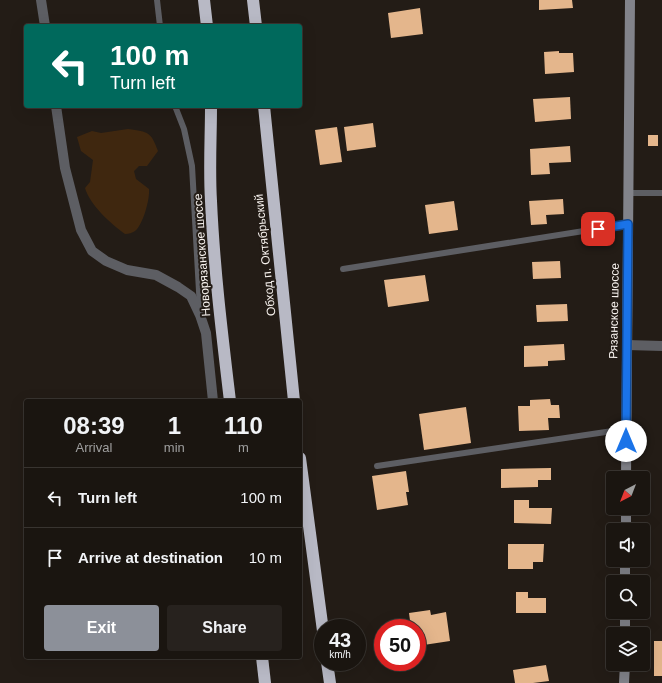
<!DOCTYPE html>
<meta charset="utf-8">
<style>
:root{--surface:#1a1510;--page:#27221e;--text:#f1f3f6;--muted:#9f9f9f;--line:#383430;--accent:#8c9099}
body{margin:0;font-family:Arial,sans-serif;background:var(--page);color:var(--text);height:100vh;display:flex;flex-direction:column;font-size:15px;white-space:nowrap}
*{box-sizing:border-box;margin:0}
p{font-size:13px;color:var(--muted)}
.icon{flex:none;width:22px;height:22px;fill:none;stroke:currentColor;stroke-width:2;stroke-linecap:round;stroke-linejoin:round}
.map{position:relative;flex:1;overflow:hidden}
.drawer{position:absolute;left:24px;top:399px;width:278px;height:260px;display:flex;flex-direction:column;background:var(--surface);border-radius:4px;box-shadow:0 4px 16px #0002,0 0 0 1px var(--line)}
.drawer>*{flex:none}
.guide{position:absolute;left:24px;top:24px;width:278px;height:84px;border-radius:4px;box-shadow:0 4px 16px #0002,0 0 0 1px var(--line);background:#00695c;color:#fff;overflow:hidden}
.needle{width:26px;rotate:222deg}
.tools{position:absolute;left:606px;top:471px;display:grid;gap:8px}
.tools a{display:grid;place-items:center;width:44px;height:44px;border-radius:4px;background:var(--surface);box-shadow:0 4px 16px #0002,0 0 0 1px var(--line);font-size:20px}
.speed{position:absolute;left:314px;top:619px;display:flex;gap:8px;font-size:20px;font-weight:700;text-align:center}
.speed>*{display:grid;place-content:center;width:52px;height:52px;border-radius:50%;background:var(--surface);box-shadow:0 4px 16px #0002,0 0 0 1px var(--line);line-height:1}
.speed small{font-size:10px;font-weight:400}
.speed .limit{border:6px solid #d22;background:#fff;color:#111}
.pin{position:absolute;display:grid;place-items:center;width:34px;height:34px;color:#fff;margin:-17px;border-radius:8px;box-shadow:0 2px 6px #0006}
.me{position:absolute;width:44px;margin:-22px;rotate:0deg;stroke-linejoin:round;filter:drop-shadow(0 0 3px #0008)}
.turn{display:flex;align-items:center;gap:14px;height:84px;padding:0 20px;font-size:18px}
.turn .icon{width:52px;height:52px;stroke-width:2.5}
.turn b{display:block;font-size:28px;line-height:34px}
.eta{display:flex;justify-content:space-evenly;align-items:center;height:68px;text-align:center}
.eta b{font-size:24px;font-weight:700;line-height:28px}
.cta{display:flex;gap:8px;margin-top:auto;padding:8px 20px}
.cta a{flex:1;height:46px;border-radius:4px;background:var(--accent);color:#fff;font-size:16px;font-weight:700;line-height:46px;text-align:center}
.cta a+a{background:var(--page);color:var(--text)}
ul{padding:0;list-style:none}
li{display:flex;align-items:center;gap:12px;height:60px;padding:0 20px;border-top:1px solid var(--line)}
li div{flex:1}
li b{display:block;font-size:15px}
li em{font-style:normal}
.map>svg:first-child{display:block}
.green{fill:#3f270f}
.building{fill:#e4b68c}
.lines{fill:none;stroke-linecap:round;stroke-linejoin:round}
.lane{stroke:#5d5e63;stroke-width:6}
.street{stroke:#5d5e63;stroke-width:10}
.secondary{stroke:#82838a;stroke-width:10}
.highway{stroke:#b8b9c5;stroke-width:12}
.route-casing{stroke:#114b97;stroke-width:10}
.route{stroke:#1a73e8;stroke-width:7}
.labels{text-anchor:middle;stroke-width:4;stroke-linejoin:round;paint-order:stroke}
.street-label{font-size:12px;fill:#f8f3ef;stroke:#231c16}
</style>
<div class="map">
<svg width="662" height="683" viewBox="0 0 662 683">
<rect width="100%" height="100%" fill="#231c16"/>
<path class="green" d="M128,129C149,132 151,132 158,151L147,166H139L134,171L136,179L149,189C150,199 143,225 135,231C132,233 129,234 125,234C111,224 90,205 85,188L90,182L93,160L81,151L77,137L92,131L101,133Z"/>
<g class="building">
<path d="M539,0H572L573,8L539,10Z"/>
<path d="M420,8L423,34L391,38L388,13Z"/>
<path d="M559,51V53H573L574,72L545,74L544,52Z"/>
<path d="M570,97L571,119L535,122L533,99Z"/>
<path d="M373,123L376,147L347,151L344,127Z"/>
<path d="M337,127L342,162L320,165L315,130Z"/>
<rect x="648" y="135" width="10" height="11"/>
<path d="M570,146L571,162L549,163L550,174L531,175L530,149Z"/>
<path d="M563,199L564,214L546,215L547,224L531,225L529,201Z"/>
<path d="M454,201L458,230L429,234L425,205Z"/>
<path d="M560,261L561,278L533,279L532,262Z"/>
<path d="M425,275L429,301L388,307L384,280Z"/>
<path d="M567,304L568,321L537,322L536,305Z"/>
<path d="M564,344L565,360L548,361V366L524,367V346Z"/>
<path d="M550,399L551,405H559L560,418H548L549,430L519,431L518,406H530V400Z"/>
<path d="M466,407L471,443L424,450L419,414Z"/>
<path d="M551,468V480H538V487L501,488V469Z"/>
<path d="M406,471L409,492H406L408,505L377,510L372,476Z"/>
<path d="M514,500H529V508H552L551,524L514,523Z"/>
<path d="M508,544H544L543,562H533V569H508Z"/>
<path d="M516,592H528V598H546V613H516Z"/>
<path d="M430,610L431,615L446,612L450,641L417,646V628H411L409,613Z"/>
<rect x="654" y="641" width="8" height="35"/>
<path d="M546,665L549,681L533,683H515L513,670Z"/>
</g>
<g class="lines">
<g class="lane">
<path d="M157,0L160,26"/>
<path d="M175,106L184,129L192,166L200,309"/>
<path d="M628,193H662"/>
<path d="M343,269L628,224"/>
<path d="M377,466L626,429"/>
</g>
<g class="street">
<path d="M41,0L45,26"/>
<path d="M56,106L65,168L81,230L92,251L106,261L127,270L156,275L178,287L191,296L200,315L206,333L213,401"/>
<path d="M627,345L662,346"/>
</g>
<g class="secondary">
<path d="M626,478L630,0"/>
<path d="M626,530V508"/>
<path d="M625,582V560"/>
<path d="M625,634V612"/>
<path d="M624,683L625,664"/>
</g>
<g class="highway">
<path d="M204,0L207,26"/>
<path d="M253,0L256,26"/>
<path d="M211,106C211,137 209,169 211,201C214,268 222,334 230,401"/>
<path d="M264,106L294,401"/>
<path d="M300,458L323,631"/>
<path d="M262,657L265,683"/>
<path d="M327,662L330,683"/>
</g>
</g>
<g class="lines">
<defs>
<path id="route" d="M598,229L628,224L626,441"/>
</defs>
<use href="#route" class="route-casing"/>
<use href="#route" class="route"/>
</g>
<g class="labels">
<g class="street-label">
<text transform="translate(202 255) rotate(-94)" y="4">Новорязанское шоссе</text>
<text transform="translate(265 255) rotate(-96)" y="4">Обход п. Октябрьский</text>
<text transform="translate(614 311) rotate(-89)" y="4">Рязанское шоссе</text>
</g>
</g>
</svg>
<div class="tools">
<a><svg class="needle" viewBox="-14 -14 28 28"><path d="M0-13l5 13h-10z" fill="#e53935"/><path d="M0 13l5-13h-10z" fill="#9f9f9f"/></svg></a>
<a><svg class="icon" aria-label="sound" viewBox="0 0 24 24"><path d="M4 9h4l5-4v14l-5-4H4zM17 9q2 3 0 6"/></svg></a>
<a><svg class="icon" aria-label="search" viewBox="0 0 24 24"><circle cx="10" cy="10" r="6"/><path d="M15 15l6 6"/></svg></a>
<a><svg class="icon" aria-label="layers" viewBox="0 0 24 24"><path d="M12 4l9 5-9 5-9-5zM3 14l9 5 9-5"/></svg></a>
</div>
<div class="speed"><div>43<small>km/h</small></div><div class="limit">50</div></div>
<div class="pin" style="left:598px;top:229px;background:#d93025"><svg class="icon" aria-label="arrive" viewBox="0 0 24 24"><path d="M6 21V4h12l-3 4 3 4H6"/></svg></div>
<svg class="me" style="left:626px;top:441px" viewBox="-20 -20 40 40"><circle r="19" fill="#fff"/><path d="M0-13L10 11 0 6-10 11z" fill="#1a73e8"/></svg>
<div class="guide">
<div class="turn"><svg class="icon" aria-label="left" viewBox="0 0 24 24"><path d="M17 20v-9H6M10 6l-5 5 5 5"/></svg><div><b>100 m</b>Turn left</div></div>
</div>
<section class="drawer">
<div class="eta">
<div><b>08:39</b><p>Arrival</p></div>
<div><b>1</b><p>min</p></div>
<div><b>110</b><p>m</p></div>
</div>
<ul>
<li><svg class="icon" aria-label="left" viewBox="0 0 24 24"><path d="M17 20v-9H6M10 6l-5 5 5 5"/></svg><div><b>Turn left</b></div><em>100 m</em></li>
<li><svg class="icon" aria-label="arrive" viewBox="0 0 24 24"><path d="M6 21V4h12l-3 4 3 4H6"/></svg><div><b>Arrive at destination</b></div><em>10 m</em></li>
</ul>
<div class="cta"><a>Exit</a><a>Share</a></div>
</section>
</div>
